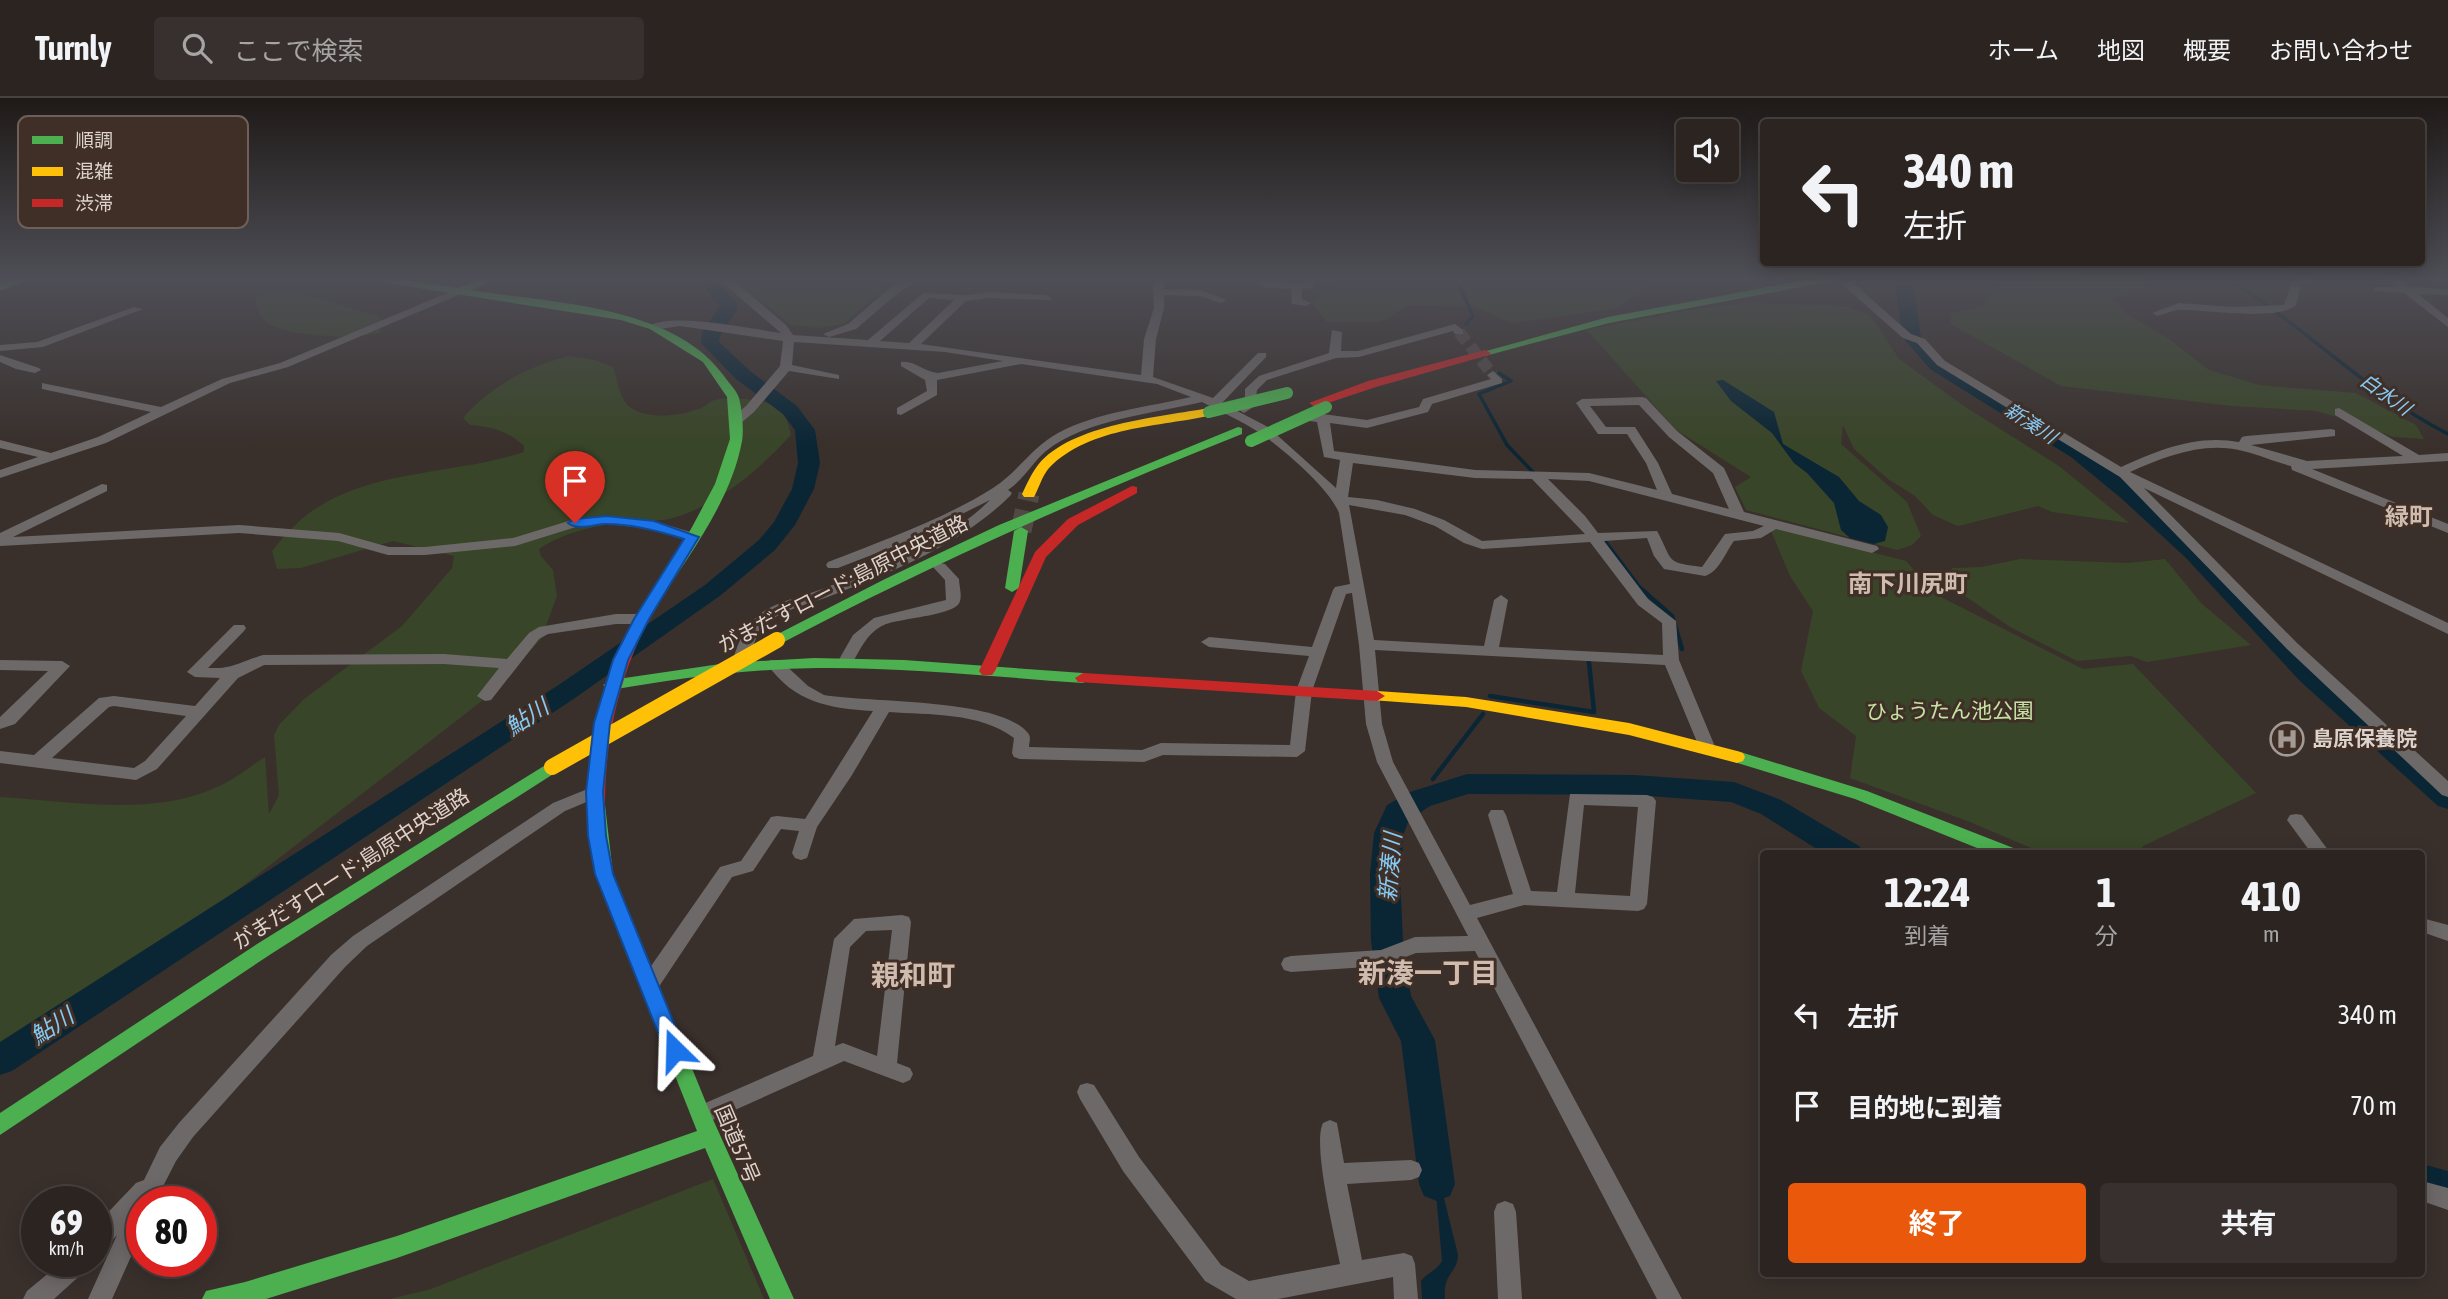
<!DOCTYPE html>
<html lang="ja">
<meta charset="utf-8">
<style>
:root{--surface:#2b2421;--page:#37302e;--text:#f1f3f6;--muted:#a6a4a5;--line:#47413f;--accent:#ea580c}
body{margin:0;font-family:"Asap Condensed","Noto Sans JP",sans-serif;background:var(--page);color:var(--text);height:100vh;display:flex;flex-direction:column;font-size:26px;white-space:nowrap}
*{box-sizing:border-box;margin:0}
p{font-size:23px;color:var(--muted)}
.icon{flex:none;width:38px;height:38px;fill:none;stroke:currentColor;stroke-width:2;stroke-linecap:round;stroke-linejoin:round}
.map{position:relative;flex:1;overflow:hidden}
.panel{position:absolute;left:1760px;top:752px;width:665px;height:427px;display:flex;flex-direction:column;background:var(--surface);border-radius:7px;box-shadow:0 4px 18px #0003,0 0 0 2px var(--line)}
.panel>*{flex:none}
.top-card{position:absolute;left:1760px;top:21px;width:665px;height:147px;border-radius:7px;box-shadow:0 4px 18px #0003,0 0 0 2px var(--line);background:#2b2421;color:var(--text);overflow:hidden}
.buttons{position:absolute;left:1676px;top:21px;display:grid;gap:14px}
.buttons a{display:grid;place-items:center;width:63px;height:63px;border-radius:7px;background:var(--surface);box-shadow:0 4px 18px #0003,0 0 0 2px var(--line);font-size:35px}
.speed{position:absolute;left:21px;top:1088px;display:flex;gap:14px;font-size:35px;font-weight:700;text-align:center}
.speed>*{display:grid;place-content:center;width:91px;height:91px;border-radius:50%;background:var(--surface);box-shadow:0 4px 18px #0003,0 0 0 2px var(--line);line-height:1}
.speed small{font-size:18px;font-weight:400}
.speed .limit{border:10px solid #d22;background:#fff;color:#111}
.pin{position:absolute;display:grid;place-items:center;width:60px;height:60px;color:#fff;margin:-72px -30px;border-radius:50% 50% 50% 0;rotate:-45deg;box-shadow:0 0 7px #0007}
.pin .icon{rotate:45deg}
.me{position:absolute;width:77px;margin:-38px;rotate:338deg;stroke-linejoin:round;filter:drop-shadow(0 0 5px #0008)}
.turn{display:flex;align-items:center;gap:24px;height:147px;padding:0 28px;font-size:32px}
.turn .icon{width:91px;height:91px;stroke-width:2.5}
.turn b{display:block;font-size:49px;line-height:60px}
.eta{display:flex;justify-content:space-evenly;align-items:center;height:119px;text-align:center}
.eta b{font-size:42px;font-weight:700;line-height:49px}
.button{display:flex;gap:14px;margin-top:auto;padding:14px 28px}
.button a{flex:1;height:80px;border-radius:7px;background:var(--accent);color:#fff;font-size:28px;font-weight:700;line-height:80px;text-align:center}
.button a+a{background:var(--page);color:var(--text)}
ul{padding:0;list-style:none}
li{display:flex;align-items:center;gap:21px;height:91px;padding:0 28px}
li div{flex:1}
li b{display:block;font-size:26px}
li em{font-style:normal}
header{display:flex;align-items:center;gap:42px;box-sizing:border-box;height:98px;padding:0 35px;background:var(--surface);border-bottom:2px solid var(--line)}
header strong{font-size:33px}
nav{display:flex;gap:38px;margin-inline-start:auto;font-size:24px}
.search{width:490px;height:63px;background:var(--page);display:flex;align-items:center;gap:18px;box-sizing:border-box;padding:0 24px;border-radius:7px;color:var(--muted);font-size:26px}
.map>svg:first-child{display:block}
.green{fill:#394528}
.water{fill:#0a2635}
.lines{fill:none;stroke-linecap:round;stroke-linejoin:round}
.stream-far1{stroke:#0a2635;stroke-width:3.5}
.stream{stroke:#0a2635;stroke-width:4.5}
.river{fill:#0a2635;fill-rule:evenodd}
.street-tunnel{stroke:#524844;stroke-width:12;stroke-dasharray:12 6;stroke-linecap:butt}
.highway-tunnel{stroke:#524844;stroke-width:21;stroke-dasharray:21 10;stroke-linecap:butt}
.street{fill:#6e6969;fill-rule:evenodd}
.fast{fill:#4caf50;fill-rule:evenodd}
.slow{fill:#ffc107;fill-rule:evenodd}
.jam{fill:#c62828;fill-rule:evenodd}
.fast-bridge{stroke:#4caf50;stroke-width:12}
.slow-bridge{stroke:#ffc107;stroke-width:16}
.route{fill:#1a73e8;stroke:#114b97;stroke-width:2}
.labels{text-anchor:middle;stroke-width:6;stroke-linejoin:round;paint-order:stroke}
.far-water-label{font-size:19px;font-style:italic;fill:#86caf4;stroke:#3f2f26}
.street-label{font-size:21px;fill:#ddd3cd;stroke:#3f2f26}
.park-label{font-size:21px;fill:#c5e2a2;stroke:#3f2f26}
.poi-label{font-size:21px;font-weight:bold;fill:#ddd3cd;stroke:#3f2f26;text-anchor:start}
.water-label{font-size:23px;font-style:italic;fill:#86caf4;stroke:#3f2f26}
.quarter-label{font-size:24px;font-weight:bold;fill:#d0bbaf;stroke:#3f2f26}
.near-neighbourhood-label{font-size:28px;font-weight:bold;fill:#d0bbaf;stroke:#3f2f26}
.near-quarter-label{font-size:28px;font-weight:bold;fill:#d0bbaf;stroke:#3f2f26}
.key{fill:#3f2f26;stroke:#6e6058;stroke-width:2}
.key-label{font-size:19px;fill:#ddd3cd}
</style>
<header>
<strong>Turnly</strong>
<div class="search"><svg class="icon" aria-label="search" viewBox="0 0 24 24"><circle cx="10" cy="10" r="6"/><path d="M15 15l6 6"/></svg>ここで検索</div>
<nav><a>ホーム</a><a>地図</a><a>概要</a><a>お問い合わせ</a></nav>
</header>
<div class="map">
<svg width="2448" height="1201" viewBox="0 0 2448 1201">
<rect width="100%" height="100%" fill="#39302c"/>
<g class="green">
<path d="M731,179H895L844,226L819,230L791,227Z"/>
<path d="M1369,179H1648L1649,189L1613,211L1512,225L1475,209L1409,207L1380,224H1327L1311,204L1339,186Z"/>
<path d="M2084,179H2140L2150,191L2112,200L2127,216L2173,244L2209,272L2259,287L2356,295L2416,327L2424,341L2393,339L2355,324L2316,313L2232,308L2061,288L1951,226V215L1985,208C1988,202 1991,193 1996,189C2009,179 2063,184 2084,179Z"/>
<path d="M286,191L378,218L383,226L379,235C354,241 290,239 268,225C261,220 256,210 255,202L269,194Z"/>
<path d="M1747,205L1826,207L1847,209L1870,217L1899,261L1964,308L2059,368L2129,425L2052,414L2038,408L1958,428L1933,417L1915,398L1888,381L1854,351L1843,327L1841,346L1907,404L1921,438L1912,447L1897,452L1746,412L1735,389L1751,379L1676,332L1587,232L1695,211Z"/>
<path d="M569,258L595,262L613,269C618,282 619,301 630,309C647,322 680,318 698,311C704,310 707,305 712,303C726,298 764,301 776,309C786,316 789,327 791,337C760,371 718,407 673,420C660,424 644,421 631,423C599,427 566,433 539,451L541,458L553,472L557,498L541,541L487,599L229,799L0,956V699C69,703 149,719 215,690C232,683 249,669 265,659L269,716L279,697L274,637L279,627L304,601L402,528L452,470L454,458L393,443L301,470L277,471L272,453C285,437 298,422 315,411C375,371 457,376 524,354V348C508,333 493,329 470,327L463,320C490,288 529,268 569,258Z"/>
<path d="M1769,428L1906,463L1937,497L2083,571L2133,566L2256,695L2145,747L2134,756H2045L1970,724L1850,680L1856,638L1819,610L1801,573L1813,513L1790,478Z"/>
<path d="M2020,461L2128,465L2165,461L2202,506L2251,547L2147,564L2131,558L2077,563L2010,529L1949,487L1952,470L1982,469Z"/>
<path d="M713,1081L764,1201H390L431,1191Z"/>
</g>
<g class="water">
<path d="M1723,282L1774,314L1783,346L1839,379L1859,403L1881,417L1888,429L1885,443L1874,446L1850,440L1841,432L1834,405L1807,375L1794,365L1772,335L1731,303L1716,283Z"/>
<path d="M1432,1051L1458,1157C1457,1177 1443,1173 1445,1201H1422L1421,1183C1427,1175 1437,1172 1442,1163Z"/>
</g>
<g class="lines">
<g class="stream-far1">
<path d="M2225,179C2303,227 2366,294 2448,336"/>
<path d="M1466,226L1473,218L1460,189L1468,179"/>
<path d="M1499,275L1511,283L1479,296L1507,347L1533,374"/>
</g>
<g class="stream">
<path d="M1606,445L1639,489L1672,518L1682,551"/>
<path d="M1490,598L1594,614L1589,564"/>
<path d="M1433,681L1483,616"/>
<path d="M1420,701L1423,696"/>
</g>
<g class="river">
<path d="M701,179H719V184L738,208C734,222 721,229 719,244L750,273L797,308L815,332L820,365L814,391L795,427L775,452L721,497L575,600L12,973L0,977V944L557,588L705,487L759,442L774,424L792,391L798,365L795,332L783,316L736,281L701,245L702,234L720,208L701,185Z"/>
<path d="M1894,179H1912L1921,239L1944,263L2085,351L2138,391L2200,450L2318,571L2448,685V711L2438,708L2300,583L2186,460L2122,401L2071,359L1930,271L1903,240Z"/>
<path d="M1467,676L1634,677L1734,684L1781,702L1859,748L1864,756H1825L1761,716L1731,704L1634,697L1468,696L1430,708L1409,722L1404,735L1400,777L1403,843L1411,898L1435,942L1455,1086L1450,1098L1437,1103L1424,1098L1419,1086L1401,943L1379,900L1371,843L1370,777L1374,735L1387,707L1410,694Z"/>
<path d="M2422,1066L2448,1073V1107L2422,1100Z"/>
</g>
<path class="street-tunnel" d="M1459,234L1493,277"/>
<path class="highway-tunnel" d="M1021,433L1029,396"/>
<g class="street">
<path d="M720,179H730L786,227L793,237L868,242L923,195L967,197L990,194L1046,197L1051,200L1050,202L990,200L966,203L921,246L1141,277L1144,241L1154,210L1153,189L1156,179H1166L1163,191L1201,192L1226,202L1221,205L1200,198L1164,197V210L1156,241L1153,279L1213,300L1258,255H1266V259L1222,305L1268,329L1336,390L1340,362L1324,359L1317,324L1302,322V316H1323L1367,322L1419,309L1423,301L1491,281L1487,277L1493,273L1502,281V285L1432,306L1428,314L1367,330L1330,325L1334,353L1475,372L1589,375L1657,392L1646,365L1627,336H1598L1576,305L1582,301L1642,299L1646,300L1677,333L1724,370L1744,414L1877,448L1879,451L1872,455L1776,431L1761,440L1734,443C1725,455 1719,474 1705,478L1664,471L1654,458L1647,440L1604,443L1648,501L1676,523L1679,562L1716,651L1708,657L1700,651L1665,567L1375,552L1382,626L1393,664L1470,807L1513,796L1488,717L1491,712H1503L1506,717L1531,793L1557,794L1570,696L1647,697L1653,699L1656,703L1647,806L1644,811L1638,813L1524,807L1477,820L1682,1201H1657L1475,853L1416,855L1382,868L1291,874L1284,872L1281,866L1284,860L1291,858L1381,852L1415,839L1468,838L1377,664L1366,626L1359,547L1352,495L1346,496L1312,593L1305,653L1297,659L1163,657L1144,664L1020,661L1014,659L1012,655L1014,640C980,614 929,617 889,614L852,677L817,729L807,760L801,762L795,760L792,755L799,733L781,731L753,773L732,779L656,893L649,895L642,893L639,887L642,881L720,769L741,763L771,719L777,718L805,721L873,613C828,610 795,605 767,566L770,562H780L808,588L824,597C871,605 997,600 1027,634C1032,638 1029,644 1029,649L1142,652L1161,645L1290,647L1296,593L1309,558L1209,549L1201,544L1209,539L1312,549L1333,492L1335,489L1350,486L1339,415C1330,391 1282,350 1260,335C1242,323 1221,314 1202,304C1155,315 1084,322 1046,353C1032,365 1025,380 1008,392L1012,395L1010,398C962,445 899,471 838,495C815,505 783,510 765,527C754,538 753,553 746,566H736L733,562C738,544 745,528 760,516C777,503 804,498 825,490C881,468 947,445 990,402L908,443L838,470H828L826,467L828,464C882,443 944,421 993,390C1018,374 1032,349 1058,335C1097,314 1148,309 1191,299L1157,286L1021,266L937,282V297L901,317L897,316V310L927,293L925,282L901,268V264C914,262 924,274 938,275L1003,263L945,254L794,244L792,267L839,277V281L789,273L754,314L741,325H733V319L746,308L780,268L783,243L680,228L653,232L647,229C670,213 751,231 781,235L724,186ZM929,200L954,202L909,245L880,243ZM1639,307L1669,339L1713,375L1729,411L1672,396L1658,365L1635,329H1606L1590,308ZM1353,365L1475,380L1532,381L1585,436L1482,443L1444,422L1415,411L1377,402L1348,399ZM1548,381L1589,383L1764,428L1753,433L1725,436L1702,469C1664,464 1674,464 1657,433L1598,435L1585,418ZM1349,407L1405,417L1435,428L1464,445L1482,451L1590,444L1638,507L1662,525L1663,557L1499,549L1508,502L1501,497L1494,502L1484,548L1374,542ZM1584,707L1638,709L1630,798L1575,795Z"/>
<path d="M911,179H925L899,194L856,231L829,239L823,236L848,226L891,189Z"/>
<path d="M1255,179H1265L1269,184L1304,185V179H1314L1313,190L1302,191V201L1311,205L1306,208L1292,206L1291,191L1262,189Z"/>
<path d="M2305,179H2321L2301,187L2296,207C2280,223 2207,212 2183,212C2175,211 2166,216 2157,218L2152,215L2179,205L2232,209L2284,207L2292,183Z"/>
<path d="M2386,179H2397L2410,189L2448,191V197L2418,196L2448,220V229L2404,195L2374,193V189H2396Z"/>
<path d="M2437,179H2448V183L2438,181Z"/>
<path d="M1844,184H1852L1911,236L1925,241L1945,263L2121,369C2158,352 2197,336 2239,344L2242,339L2246,338L2331,331L2335,332V338L2251,347L2307,363L2403,358L2335,317V311L2339,310L2419,357L2448,355V363L2312,371L2448,426V435L2292,372L2291,368C2275,364 2260,357 2243,353C2204,343 2166,358 2130,374L2448,525V536L2144,390L2297,545L2448,683V699L2442,697L2287,551L2120,379L1937,267L1917,245L1903,240L1844,188Z"/>
<path d="M459,190L464,193L463,195L288,269L230,285L106,345L0,380V372L38,359L0,350V342L51,355L98,339L151,314L42,291V285L161,309L222,281L280,265Z"/>
<path d="M134,209L143,211L43,249L0,253V247L37,244Z"/>
<path d="M1455,226L1463,232V236H1455L1453,233L1359,259L1336,260L1267,282L1257,292L1255,308L1244,315L1238,311L1245,304V291L1259,278L1329,255L1332,232L1342,234L1341,253H1358Z"/>
<path d="M0,257L39,270L41,272L35,275L16,271L0,264Z"/>
<path d="M102,386L107,387V393L13,439L239,427L339,435L389,449H425L513,440L575,421L607,418L654,423L697,436L699,439L692,443L652,431L607,426L576,429L515,448L425,457H388L338,443L239,435L0,448V435Z"/>
<path d="M940,465L945,466L959,481C959,487 962,497 960,503C957,518 898,520 884,527C866,535 860,553 850,569H840L837,565L853,537L874,520L946,502L945,482L933,469Z"/>
<path d="M616,516H641L648,521L641,526H616L548,536L539,541L491,602L485,603L477,598L499,570L444,566L264,567L238,580L157,671L136,682L0,665V653L34,657L99,600L114,598L195,608L220,580L195,579L187,574L234,527H244L246,530L244,533L208,570C234,571 239,564 263,557L444,556L507,561L529,535L539,529ZM114,608L186,618L145,663L134,670L52,660L109,609Z"/>
<path d="M0,562L62,563L70,568L15,626L0,631V619L48,573L0,572Z"/>
<path d="M595,688L601,690L603,694L601,698L565,713L367,848L345,869L193,1039L176,1063L155,1104H142V1134L112,1201H88L117,1137L104,1152L96,1155V1127L136,1085L144,1082L160,1049L179,1025L331,857L353,838L553,705Z"/>
<path d="M2296,716L2302,717L2331,756H2312L2287,722L2290,717Z"/>
<path d="M902,817L909,819L911,824L897,965L910,970L913,976L910,982L903,985L844,963L708,1024L701,1027L694,1024L691,1017L694,1010L813,958L834,841L854,821ZM892,832L877,958L843,945L835,948L850,849L866,833Z"/>
<path d="M2422,820L2448,827V843L2422,834Z"/>
<path d="M1087,985L1094,987L1139,1059L1221,1167L1249,1183L1340,1166C1335,1138 1312,1047 1323,1025L1330,1022L1337,1025L1344,1065L1411,1062L1419,1065L1422,1072L1419,1079L1411,1082L1347,1086L1362,1162L1404,1155L1412,1158L1415,1166L1418,1201H1394L1393,1179L1278,1201H1236L1205,1183L1123,1073L1080,1001L1077,994L1080,987Z"/>
<path d="M2422,1083L2448,1090V1112L2422,1103Z"/>
<path d="M1505,1103L1513,1106L1516,1114L1522,1201H1498L1494,1114L1497,1106Z"/>
<path d="M62,1164H89L86,1172L54,1201H23L27,1193Z"/>
</g>
<g class="fast">
<path d="M21,179H36L0,193V186Z"/>
<path d="M363,179H388L458,190L486,179H500L471,192C551,205 674,207 724,278C729,285 737,293 739,300C742,311 744,332 742,343C731,404 687,460 654,511L649,513L642,508L691,431L715,386L730,341L727,299L703,264L650,231L621,222L368,182Z"/>
<path d="M1821,179H1843L1838,182L1609,225L1485,258L1479,255L1608,219Z"/>
<path d="M1238,329L1242,330V336C1085,398 932,466 782,545L777,547L769,542L772,539L885,481L999,427Z"/>
<path d="M1021,429L1028,433L1019,490L1012,494L1005,490L1014,433Z"/>
<path d="M814,560L904,562L1083,575L1091,580L1083,585C995,579 906,569 817,570C748,571 679,580 611,592L603,587L611,582L727,565Z"/>
<path d="M1737,653L1867,693L2016,751L2019,756H1992L1855,701L1731,663L1729,659L1731,655Z"/>
<path d="M552,663L558,665L560,669L558,673L271,856L0,1037V1015L257,846Z"/>
<path d="M596,701L602,703L605,707L613,776L711,1017L794,1201H770L705,1050L397,1160L266,1201H202L206,1193L245,1184L397,1138L697,1033L595,776L587,707L590,703Z"/>
</g>
<g class="slow">
<path d="M1209,310L1215,314L1213,317C1160,329 1090,328 1049,370C1042,378 1039,390 1034,399H1024L1022,396C1027,386 1031,376 1038,367C1071,326 1160,319 1209,310Z"/>
<path d="M1377,593L1466,599L1629,625L1737,653L1743,655L1745,659L1743,663L1737,665L1629,637L1466,609L1371,602L1369,598Z"/>
</g>
<g class="jam">
<path d="M1485,252L1491,255L1489,257L1376,289L1319,308L1315,309L1309,305L1368,283Z"/>
<path d="M1132,388L1137,389V395L1078,427L1046,459L995,573L992,577H982L979,573L1035,454L1068,421Z"/>
<path d="M649,503L656,508C621,571 605,635 605,707L602,711H590C585,701 587,685 588,674C593,613 611,556 644,505Z"/>
<path d="M1083,575L1377,593L1385,598L1377,603L1078,584L1075,580Z"/>
</g>
<g class="fast-bridge">
<path d="M1209,314L1287,295"/>
<path d="M1251,343L1326,309"/>
</g>
<path class="slow-bridge" d="M552,669L777,542"/>
</g>
<linearGradient id="sky" x2="0" y2="1"><stop stop-color="#1f1a18"/><stop offset="0.52" stop-color="#4e4e56"/><stop offset="1" stop-color="#4e4e56" stop-opacity="0"/></linearGradient>
<rect width="2448" height="347" fill="url(#sky)"/>
<path class="route" d="M607,418L654,423L699,439L649,521L628,562L610,625L603,694L606,738L613,776L685,952L682,958L675,961L668,958L665,952L595,776L588,738L586,694L594,625L613,562L634,521L684,441C659,433 633,426 606,426C594,426 578,433 568,425L575,421Z"/>
<defs>
<symbol id="hospital-ring" viewBox="-11 -11 22 22"><circle r="9.5" fill="#3f2f26" stroke="#a49a95" stroke-width="1.5"/><path d="M-5-5h3v3.5h4V-5h3V5h-3V1.5h-4V5h-3Z" fill="#a49a95"/></symbol>
</defs>
<g fill-rule="evenodd">
<use href="#hospital-ring" x="2268" y="622" width="38" height="38"/>
</g>
<g class="labels">
<g class="far-water-label">
<text transform="translate(2386 296) rotate(35)" y="7">白水川</text>
<text transform="translate(2031 325) rotate(33)" y="7">新湊川</text>
</g>
<g class="street-label">
<text transform="translate(843 486) rotate(-27)" y="7">がまだすロード;島原中央道路</text>
<text transform="translate(351 771) rotate(-33)" y="7">がまだすロード;島原中央道路</text>
<text transform="translate(737 1046) rotate(67)" y="7">国道57号</text>
</g>
<g class="park-label">
<text x="1950" y="620">ひょうたん池公園</text>
</g>
<g class="poi-label">
<text x="2312" y="648">島原保養院</text>
</g>
<g class="water-label">
<text transform="translate(527 619) rotate(-33)" y="8">鮎川</text>
<text transform="translate(1390 769) rotate(-85)" y="8">新湊川</text>
<text transform="translate(52 928) rotate(-33)" y="8">鮎川</text>
</g>
<g class="quarter-label">
<text x="2409" y="427">緑町</text>
<text x="1908" y="494">南下川尻町</text>
</g>
<g class="near-neighbourhood-label">
<text x="1428" y="885">新湊一丁目</text>
</g>
<g class="near-quarter-label">
<text x="913" y="887">親和町</text>
</g>
</g>
<rect x="18" y="18" width="230" height="112" rx="10" class="key"/>
<rect x="32" y="38" width="31" height="8" fill="#4caf50"/>
<rect x="32" y="69" width="31" height="9" fill="#ffc107"/>
<rect x="32" y="101" width="31" height="8" fill="#c62828"/>
<g class="key-label">
<text x="75" y="49">順調</text>
<text x="75" y="80">混雑</text>
<text x="75" y="112">渋滞</text>
</g>
</svg>
<div class="buttons">
<a><svg class="icon" aria-label="sound" viewBox="0 0 24 24"><path d="M4 9h4l5-4v14l-5-4H4zM17 9q2 3 0 6"/></svg></a>
</div>
<div class="speed"><div>69<small>km/h</small></div><div class="limit">80</div></div>
<div class="pin" style="left:575px;top:425px;background:#d93025"><svg class="icon" aria-label="arrive" viewBox="0 0 24 24"><path d="M6 21V4h12l-3 4 3 4H6"/></svg></div>
<svg class="me" style="left:675px;top:952px" viewBox="-20 -20 40 40"><path d="M0-17L14 15 0 8-14 15z" fill="#1a73e8" stroke="#fff" stroke-width="4"/></svg>
<div class="top-card">
<div class="turn"><svg class="icon" aria-label="left" viewBox="0 0 24 24"><path d="M17 20v-9H6M10 6l-5 5 5 5"/></svg><div><b>340 m</b>左折</div></div>
</div>
<section class="panel">
<div class="eta">
<div><b>12:24</b><p>到着</p></div>
<div><b>1</b><p>分</p></div>
<div><b>410</b><p>m</p></div>
</div>
<ul>
<li><svg class="icon" aria-label="left" viewBox="0 0 24 24"><path d="M17 20v-9H6M10 6l-5 5 5 5"/></svg><div><b>左折</b></div><em>340 m</em></li>
<li><svg class="icon" aria-label="arrive" viewBox="0 0 24 24"><path d="M6 21V4h12l-3 4 3 4H6"/></svg><div><b>目的地に到着</b></div><em>70 m</em></li>
</ul>
<div class="button"><a>終了</a><a>共有</a></div>
</section>
</div>
